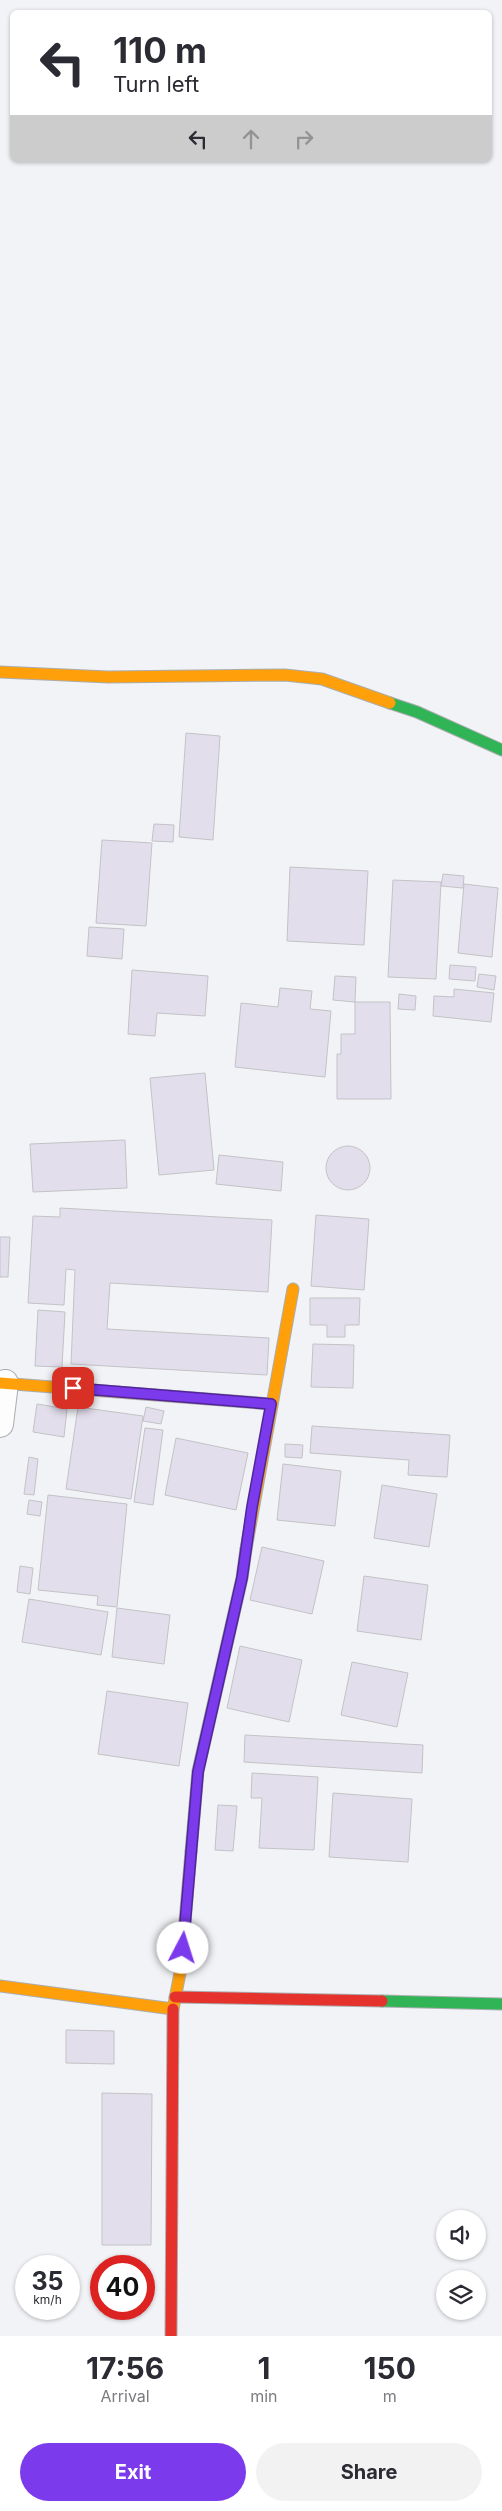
<!DOCTYPE html>
<style>
:root{--surface:#fff;--page:#f2f2f3;--text:#2b2b33;--muted:#7c7c81;--accent:#7c3aed}
body{margin:0;font-family:Inter,sans-serif;background:var(--page);color:var(--text);height:100vh;display:flex;flex-direction:column;font-size:19px;white-space:nowrap}
*{box-sizing:border-box;margin:0}
p{font-size:16px;color:var(--muted)}
.icon{flex:none;width:28px;height:28px;fill:none;stroke:currentColor;stroke-width:2;stroke-linecap:round;stroke-linejoin:round}
.map{position:relative;height:2336px;overflow:hidden}
.details{display:flex;flex-direction:column;background:var(--surface);flex:1}
.details>*{flex:none}
.top-card{position:absolute;left:10px;top:10px;width:482px;height:152px;border-radius:8px;box-shadow:0 1px 4px #0004;background:#fff;color:var(--text);overflow:hidden}
.fabs{position:absolute;left:436px;top:2210px;display:grid;gap:10px}
.fabs a{display:grid;place-items:center;width:50px;height:50px;border-radius:50%;background:var(--surface);box-shadow:0 1px 4px #0004;font-size:25px}
.speed{position:absolute;left:15px;top:2255px;display:flex;gap:10px;font-size:25px;font-weight:700;text-align:center}
.speed>*{display:grid;place-content:center;width:65px;height:65px;border-radius:50%;background:var(--surface);box-shadow:0 1px 4px #0004;line-height:1}
.speed small{font-size:12px;font-weight:400}
.speed .limit{border:8px solid #d22;background:#fff;color:#111}
.pin{position:absolute;display:grid;place-items:center;width:42px;height:42px;color:#fff;margin:-21px;border-radius:10px;box-shadow:0 2px 8px #0006}
.me{position:absolute;width:55px;margin:-28px;rotate:5deg;stroke-linejoin:round;filter:drop-shadow(0 0 4px #0008)}
.turn{display:flex;align-items:center;gap:18px;height:105px;padding:0 20px;font-size:22px}
.turn .icon{width:65px;height:65px;stroke-width:2.5}
.turn b{display:block;font-size:35px;line-height:42px}
.lanes{display:flex;align-items:center;height:48px;padding:0 20px;background:#0003;justify-content:center;gap:25px;direction:ltr}
.lanes .off{opacity:.35}
.eta{display:flex;justify-content:space-evenly;align-items:center;height:85px;text-align:center}
.eta b{font-size:30px;font-weight:700;line-height:35px}
.cta{display:flex;gap:10px;margin-top:auto;padding:10px 20px}
.cta a{flex:1;height:58px;border-radius:30px;background:var(--accent);color:#fff;font-size:20px;font-weight:700;line-height:58px;text-align:center}
.cta a+a{background:var(--page);color:var(--text)}
.map>svg:first-child{display:block}
.building{fill:#e3deec;stroke:#c3c3c6}
.lines{fill:none;stroke-linecap:round;stroke-linejoin:round}
.street-casing{stroke:#abadaf;stroke-width:28}
.fast-casing{stroke:#abadaf;stroke-width:13}
.slow-casing{stroke:#abadaf;stroke-width:13}
.jam-casing{stroke:#abadaf;stroke-width:13}
.street{stroke:#fdfdfe;stroke-width:26}
.fast{stroke:#30b455;stroke-width:11}
.slow{stroke:#ff9f0a;stroke-width:11}
.jam{stroke:#e5322d;stroke-width:11}
.route-casing{stroke:#51269a;stroke-width:12}
.route{stroke:#7c3aed;stroke-width:9}
</style>
<div class="map">
<svg width="502" height="2336" viewBox="0 0 502 2336">
<rect width="100%" height="100%" fill="#f1f3f6"/>
<g class="building">
<path d="M186,733L220,736L213,840L179,837Z"/>
<path d="M154,824L174,825L173,842L152,841Z"/>
<path d="M102,840L152,843L146,926L96,923Z"/>
<path d="M290,867L368,871L364,945L287,941Z"/>
<path d="M443,874L464,876L463,888L441,886Z"/>
<path d="M393,880L441,882L436,979L388,977Z"/>
<path d="M464,884L498,888L492,957L458,953Z"/>
<path d="M89,927L124,929L122,959L87,956Z"/>
<path d="M450,965L476,967L475,981L449,979Z"/>
<path d="M132,970L208,976L205,1016L157,1013L155,1036L128,1034Z"/>
<path d="M479,974L496,976L494,990L477,987Z"/>
<path d="M335,976L356,977L355,1002L333,1000Z"/>
<path d="M280,988L312,991L310,1009L331,1011L325,1077L235,1067L241,1003L278,1007Z"/>
<path d="M454,989L494,993L491,1022L433,1016L434,996L454,997Z"/>
<path d="M399,994L416,996L415,1010L398,1009Z"/>
<path d="M355,1002H390L391,1099H337V1054H341V1034H355Z"/>
<path d="M205,1073L214,1170L159,1175L150,1078Z"/>
<path d="M125,1140L127,1188L33,1192L30,1144Z"/>
<circle cx="348" cy="1168" r="22"/>
<path d="M219,1155L283,1162L281,1191L216,1184Z"/>
<path d="M60,1208L272,1220L268,1292L110,1283L107,1329L269,1338L267,1375L71,1364L75,1270L66,1269L64,1305L28,1303L33,1216L60,1217Z"/>
<path d="M316,1215L369,1219L364,1290L311,1286Z"/>
<path d="M0,1237H10L8,1277H0Z"/>
<path d="M310,1298H360L359,1325H345V1337H327V1325H310Z"/>
<path d="M38,1310L65,1312L62,1367L35,1366Z"/>
<path d="M313,1344L354,1345L353,1388L311,1387Z"/>
<path d="M37,1404L67,1409L64,1437L33,1432Z"/>
<path d="M78,1407L143,1416L131,1499L66,1489Z"/>
<path d="M146,1407L164,1411L161,1424L143,1421Z"/>
<path d="M312,1426L450,1435L447,1477L408,1475L409,1460L310,1453Z"/>
<path d="M145,1428L163,1430L153,1505L134,1502Z"/>
<path d="M176,1438L248,1453L236,1510L165,1495Z"/>
<path d="M285,1444L303,1445L302,1458L285,1457Z"/>
<path d="M29,1457L38,1459L34,1495L24,1494Z"/>
<path d="M283,1464L341,1471L335,1526L277,1520Z"/>
<path d="M382,1485L437,1494L429,1547L374,1538Z"/>
<path d="M48,1495L127,1504L117,1607L97,1605L98,1596L38,1590Z"/>
<path d="M29,1500L42,1502L40,1516L27,1514Z"/>
<path d="M262,1547L324,1561L312,1614L250,1600Z"/>
<path d="M20,1566L33,1568L30,1594L17,1592Z"/>
<path d="M364,1576L428,1585L421,1640L357,1631Z"/>
<path d="M29,1599L108,1612L101,1655L22,1642Z"/>
<path d="M117,1608L170,1615L164,1664L112,1657Z"/>
<path d="M240,1646L302,1660L289,1722L227,1708Z"/>
<path d="M352,1662L408,1673L397,1727L341,1715Z"/>
<path d="M107,1691L188,1703L179,1766L98,1754Z"/>
<path d="M245,1735L423,1745L422,1773L244,1762Z"/>
<path d="M252,1773L318,1777L314,1850L259,1848L262,1798H251Z"/>
<path d="M333,1793L412,1799L408,1862L329,1857Z"/>
<path d="M218,1805L237,1806L233,1851L215,1850Z"/>
<path d="M66,2030L114,2031V2064L66,2063Z"/>
<path d="M102,2093L152,2094L151,2245H102Z"/>
</g>
<g class="lines">
<defs>
<path id="street" d="M0,1424L5,1383"/>
<g id="fast">
<path d="M390,703L417,712L502,750"/>
<path d="M191,1852L198,1771L242,1578L246,1549"/>
<path d="M382,2001L502,2004"/>
</g>
<g id="slow">
<path d="M0,672L108,677L285,675L322,679L390,703"/>
<path d="M0,1383L271,1404"/>
<path d="M246,1549L293,1289"/>
<path d="M0,1986L173,2009L181,1968L191,1852"/>
</g>
<g id="jam">
<path d="M175,1997L382,2001"/>
<path d="M171,2336L173,2009"/>
</g>
</defs>
<use href="#street" class="street-casing"/>
<use href="#fast" class="fast-casing"/>
<use href="#slow" class="slow-casing"/>
<use href="#jam" class="jam-casing"/>
<use href="#street" class="street"/>
<use href="#fast" class="fast"/>
<use href="#slow" class="slow"/>
<use href="#jam" class="jam"/>
</g>
<g class="lines">
<defs>
<path id="route" d="M73,1388L271,1404L252,1507L242,1578L198,1772L183,1948"/>
</defs>
<use href="#route" class="route-casing"/>
<use href="#route" class="route"/>
</g>
</svg>
<div class="fabs">
<a><svg class="icon" aria-label="sound" viewBox="0 0 24 24"><path d="M4 9h4l5-4v14l-5-4H4zM17 9q2 3 0 6"/></svg></a>
<a><svg class="icon" aria-label="layers" viewBox="0 0 24 24"><path d="M12 4l9 5-9 5-9-5zM3 14l9 5 9-5"/></svg></a>
</div>
<div class="speed"><div>35<small>km/h</small></div><div class="limit">40</div></div>
<div class="pin" style="left:73px;top:1388px;background:#d93025"><svg class="icon" aria-label="arrive" viewBox="0 0 24 24"><path d="M6 21V4h12l-3 4 3 4H6"/></svg></div>
<svg class="me" style="left:183px;top:1948px" viewBox="-20 -20 40 40"><circle r="19" fill="#fff"/><path d="M0-13L10 11 0 6-10 11z" fill="#7c3aed"/></svg>
<div class="top-card">
<div class="turn"><svg class="icon" aria-label="left" viewBox="0 0 24 24"><path d="M17 20v-9H6M10 6l-5 5 5 5"/></svg><div><b>110 m</b>Turn left</div></div>
<div class="lanes"><svg class="icon" aria-label="left" viewBox="0 0 24 24"><path d="M17 20v-9H6M10 6l-5 5 5 5"/></svg><svg class="icon off" aria-label="ahead" viewBox="0 0 24 24"><path d="M12 20V5M6 11l6-6 6 6"/></svg><svg class="icon off" aria-label="right" viewBox="0 0 24 24"><path d="M7 20v-9h11M14 6l5 5-5 5"/></svg></div>
</div>
</div>
<section class="details">
<div class="eta">
<div><b>17:56</b><p>Arrival</p></div>
<div><b>1</b><p>min</p></div>
<div><b>150</b><p>m</p></div>
</div>
<div class="cta"><a>Exit</a><a>Share</a></div>
</section>
